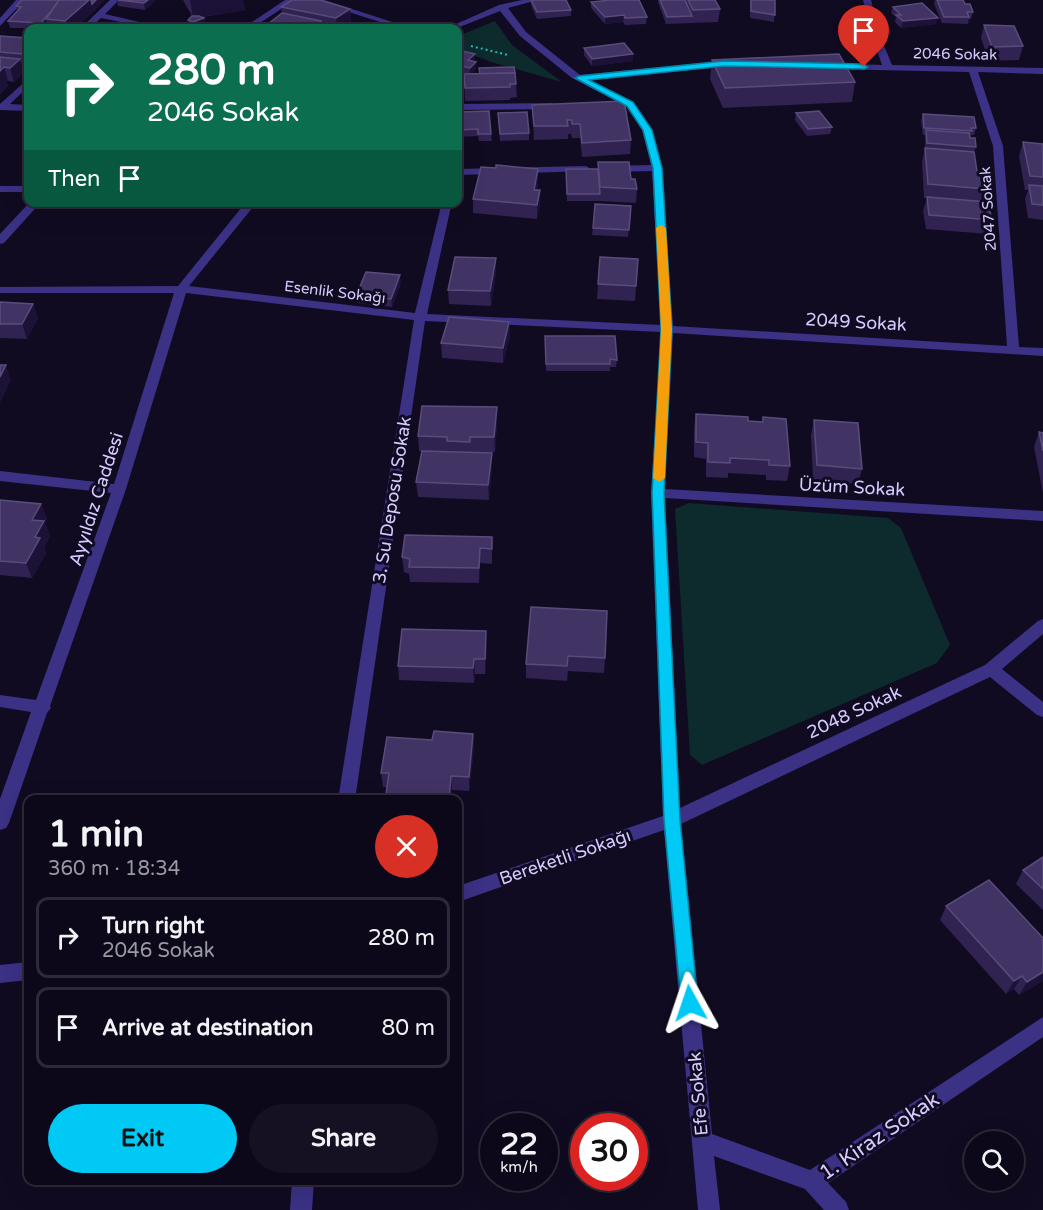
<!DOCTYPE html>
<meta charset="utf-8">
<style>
:root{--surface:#0d0819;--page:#161122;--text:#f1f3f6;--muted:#9a9aa2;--line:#2d2938;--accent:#00c9f6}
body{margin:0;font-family:"Varela Round",sans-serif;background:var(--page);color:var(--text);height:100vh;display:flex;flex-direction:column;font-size:22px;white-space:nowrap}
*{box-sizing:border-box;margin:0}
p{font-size:20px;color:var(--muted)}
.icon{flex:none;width:33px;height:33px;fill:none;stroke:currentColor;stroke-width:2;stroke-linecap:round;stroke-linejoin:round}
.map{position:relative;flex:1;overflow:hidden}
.drawer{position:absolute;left:24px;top:795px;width:438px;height:390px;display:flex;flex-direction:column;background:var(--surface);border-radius:12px;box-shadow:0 6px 24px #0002,0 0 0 2px var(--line)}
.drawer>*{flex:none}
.banner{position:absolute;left:24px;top:24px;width:438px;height:183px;border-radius:12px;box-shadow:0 6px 24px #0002,0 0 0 2px var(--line);background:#0b6e4f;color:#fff;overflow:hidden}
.controls{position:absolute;left:964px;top:1131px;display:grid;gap:12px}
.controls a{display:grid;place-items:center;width:60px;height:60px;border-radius:50%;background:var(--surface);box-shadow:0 6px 24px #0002,0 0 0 2px var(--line);font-size:30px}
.speed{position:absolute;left:480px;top:1113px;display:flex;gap:12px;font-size:30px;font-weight:700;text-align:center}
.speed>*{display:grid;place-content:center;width:78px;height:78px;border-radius:50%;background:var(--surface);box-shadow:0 6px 24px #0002,0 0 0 2px var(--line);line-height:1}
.speed small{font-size:15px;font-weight:400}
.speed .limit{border:9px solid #d22;background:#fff;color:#111}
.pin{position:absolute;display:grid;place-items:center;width:51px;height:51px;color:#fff;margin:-62px -26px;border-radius:50% 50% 50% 0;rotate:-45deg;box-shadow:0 0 6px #0007}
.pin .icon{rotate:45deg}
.me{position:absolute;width:66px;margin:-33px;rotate:355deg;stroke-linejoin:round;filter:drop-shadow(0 0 4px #0008)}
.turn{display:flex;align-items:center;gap:21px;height:126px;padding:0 24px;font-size:27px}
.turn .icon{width:78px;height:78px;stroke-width:2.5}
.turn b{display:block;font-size:42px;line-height:51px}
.then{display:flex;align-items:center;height:57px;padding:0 24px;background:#0003;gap:12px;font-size:22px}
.round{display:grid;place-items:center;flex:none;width:63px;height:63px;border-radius:32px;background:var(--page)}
.head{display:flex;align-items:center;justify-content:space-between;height:102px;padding:0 24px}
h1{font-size:36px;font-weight:700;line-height:45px}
.cta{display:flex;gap:12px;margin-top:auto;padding:12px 24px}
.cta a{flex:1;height:69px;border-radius:36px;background:var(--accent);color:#111;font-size:24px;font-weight:700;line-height:69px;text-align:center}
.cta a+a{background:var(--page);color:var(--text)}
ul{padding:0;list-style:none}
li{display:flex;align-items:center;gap:18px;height:81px;margin:0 12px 9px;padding:0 12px;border:3px solid var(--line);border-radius:12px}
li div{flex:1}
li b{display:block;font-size:22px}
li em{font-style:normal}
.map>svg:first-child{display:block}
.green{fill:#0d2a2c}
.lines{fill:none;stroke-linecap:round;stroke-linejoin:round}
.path{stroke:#21b9bd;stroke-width:2;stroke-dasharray:2 3;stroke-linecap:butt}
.minor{fill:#3b3185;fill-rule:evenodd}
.wall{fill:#302251}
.shaded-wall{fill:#1c1136}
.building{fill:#413464;stroke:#594c7c;stroke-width:1.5}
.route{fill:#00c9f6;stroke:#0083a0;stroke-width:1.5}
.slow{fill:#f59e0b}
.labels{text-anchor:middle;stroke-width:6;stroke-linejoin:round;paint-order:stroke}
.far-street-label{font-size:15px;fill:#d6cbff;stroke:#110b21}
.street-label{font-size:18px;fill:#d6cbff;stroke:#110b21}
.near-street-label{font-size:21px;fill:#d6cbff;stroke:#110b21}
</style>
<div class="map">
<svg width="1043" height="1210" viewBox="0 0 1043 1210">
<rect width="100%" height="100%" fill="#110b21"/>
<g class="green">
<path d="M495,21L512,45L562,82L491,62L458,49V36Z"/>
<path d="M689,503L888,518L901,528L950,645L937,663L702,765L690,755L675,509Z"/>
</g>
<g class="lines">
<path class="path" d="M471,46L508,55"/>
<g class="minor">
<path d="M16,0H25L0,26V18Z"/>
<path d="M110,0H119L105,14L165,28H151L101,18L90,28H81Z"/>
<path d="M285,0H295L252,28H243Z"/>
<path d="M311,0H324L411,28H399Z"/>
<path d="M522,0H538L508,8L526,32L580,75L731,60L736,63L731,66L590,80L633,102L652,130L662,168L673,326L1007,346L993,146L969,72L827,69L822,66L827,63L882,65L872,36L863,0H871L880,36L892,65L1043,68V74L978,72L1003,146L1019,347L1043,348V356L673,333L665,489L1043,511V521L665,498L680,808L985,665L1038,621L1043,619V634L1002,669L1043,702V717L1037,715L990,677L681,824L712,1134L810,1170L1043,1017V1037L828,1183L846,1202L849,1210H824L805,1189L714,1156L720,1210H698L664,830L458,902V886L663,816L651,493L661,332L425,321L355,800H338L414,320L186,293L126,489L50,706L51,708L47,713L9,823L6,828L0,830V799L31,712L0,707V695L36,700L111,493L0,481V471L114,484L174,293H0V287L178,286L246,202H257L189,286L415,313L442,202H452L427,314L661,325L652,171L610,172L605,169L610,166L651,165L642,130L626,106L572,78L520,36L500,11L457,28H447L499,5Z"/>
<path d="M28,79V87L10,104L28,105V111L0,110V104Z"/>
<path d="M458,104L552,103L557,106L552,109L458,110Z"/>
<path d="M586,166L591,169L590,171L458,175V169Z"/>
<rect x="0" y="186" width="28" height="6"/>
<path d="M30,202H41L4,243L0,244V234Z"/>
<path d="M28,962V980L0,983V965Z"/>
<path d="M292,1180H314L312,1210H290Z"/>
</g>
</g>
<g class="wall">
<path d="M104,0L94,11L75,28H48L47,24L44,28H10L8,21L17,11L16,6Z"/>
<path d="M117,0H156L145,10L118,6Z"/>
<path d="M183,0H243L245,10L202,17L204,18L205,25L193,28L189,27L188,20L192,16Z"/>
<path d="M531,0H566L571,10V16L537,19L531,5Z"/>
<path d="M658,0H715L720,9L718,22L666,24L658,2Z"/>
<path d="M750,0H775L774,22L750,18Z"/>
<path d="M935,0H963L965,4L973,12L971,19H969L968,24L942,23L934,4Z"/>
<path d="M591,2L647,17L646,24L625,25L623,22L605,24L591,8Z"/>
<path d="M281,7L350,9L351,22L341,28H269L268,24L282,13Z"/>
<path d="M893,7L936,24L901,28L895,22L896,17L891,13Z"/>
<path d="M984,25L1023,46L1019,60L989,61L981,38Z"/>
<path d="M0,36L28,38L25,67H22L24,72L14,82L8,81L6,82L8,86L0,94Z"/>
<path d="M584,48L633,54V61L592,66L584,55Z"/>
<path d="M458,50L475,54V60L474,61L476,69L471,74L516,84L517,97L510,98V100L465,101L464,74H468L458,72Z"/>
<path d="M712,60L855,82L852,102L723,108L710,79Z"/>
<path d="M532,105L631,140L630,154L582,157L580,138H572L571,134H568V139L534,140Z"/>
<path d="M458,112L491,134L492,141H479L478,136L458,137Z"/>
<path d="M498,113L529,133V140L500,141Z"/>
<path d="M796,113L832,127L830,134L807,136L795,120Z"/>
<path d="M923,114L976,128L974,135H971L970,138L976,147L974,152L977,171L985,189L982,201L992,220L988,234L926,229L923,211L927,198H924L922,162L925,148V135H923L921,121Z"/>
<path d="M1023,142L1043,144V220L1028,218L1025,199L1028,190H1025L1019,156Z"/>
<path d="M598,162L631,179L637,189L636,203L600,201H567L566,169H598Z"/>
<path d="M538,169V183L537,190L540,204L537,219L473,213V199Z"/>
<path d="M631,206L628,237L592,235L593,228Z"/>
<path d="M638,259L635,301L597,299L598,284Z"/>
<path d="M496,273L491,306L449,304L448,290Z"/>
<path d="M401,283L392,307L357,303L356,296Z"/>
<path d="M0,302L33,304L38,318L27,339L0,338Z"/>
<path d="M509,322L510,336L503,363L442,358L441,343Z"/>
<path d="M545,336L617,360L616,367H610V371H546Z"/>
<path d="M696,414L748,421L762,422L763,417L790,466L787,481L766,480V475L728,473V478L706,477V459L694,457V429Z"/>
<path d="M814,420L862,469L858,484L813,480L811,435Z"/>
<path d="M497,422L495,452H471L492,453V468L489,500L418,497L416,482L422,451H419L418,436Z"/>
<path d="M1039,432L1043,433V493L1034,447Z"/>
<path d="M0,500L41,504L47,519L45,523L50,536L44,547L46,553L32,578L0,575Z"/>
<path d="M492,537V564L480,563L479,583L410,582L409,574L404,572L402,557Z"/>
<path d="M531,607L605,658L604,673L568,671L567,681L526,678V664Z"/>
<path d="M487,646L485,674H475L474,683L399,680L398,666Z"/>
<path d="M473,734L474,748L469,791L452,790L386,794L387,787H383L381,773L432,740Z"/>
<path d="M1043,857V910L1016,884L1023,870Z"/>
<path d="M28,885V908L24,899Z"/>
<path d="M946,906L1043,981L1019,995L1014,989L1006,994L940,920Z"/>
</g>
<g class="shaded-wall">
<path d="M61,0L46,19L47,24L44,28H42L41,23Z"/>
<path d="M89,0H91L94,11L75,28H67L65,21Z"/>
<path d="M96,0H104L94,11L92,4Z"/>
<path d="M148,0H156L145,10L144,3Z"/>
<path d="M190,0H243L245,10L193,18Z"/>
<path d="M350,9L351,22L341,28H337L336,18Z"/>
<path d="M624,15L623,22L605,24V17Z"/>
<path d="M204,18L205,25L194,28L193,22Z"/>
<path d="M938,18L936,24L901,28L903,21Z"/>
<path d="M321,21L322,28H312Z"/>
<path d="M28,47V64L25,67L22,54Z"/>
<path d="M475,54V60L468,67V60Z"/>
<path d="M633,54V61L592,66V59Z"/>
<path d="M20,59L24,72L14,82L10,68Z"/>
<path d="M476,62V69L470,75V68Z"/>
<path d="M4,67L8,81L6,82L8,86L0,94V71Z"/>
<path d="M538,169V183L534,204V190Z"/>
<path d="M540,190V204L537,219V205Z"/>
<path d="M496,258V273L491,306L490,291Z"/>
<path d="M400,275L401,283L392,307L391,299Z"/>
<path d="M33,304L38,318L27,339L22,324Z"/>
<path d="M509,322L510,336L503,363V348Z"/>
<path d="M6,365L11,380L0,404V377Z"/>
<path d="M497,407V422L495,452L494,437Z"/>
<path d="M492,453V468L489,500L488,485Z"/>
<path d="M41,504L47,519L45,523L50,536L44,547L46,553L32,578L26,563L35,537L32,520Z"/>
<path d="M480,548V563L479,583V568Z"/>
<path d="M486,631L487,646L485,674V659Z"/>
<path d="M474,659L475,674L474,683L473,668Z"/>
<path d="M473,734L474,748L469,791V777Z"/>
<path d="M451,776L452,790L451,800H449Z"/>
<path d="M1043,972V981L1019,995L1027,982Z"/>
<path d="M1022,976L1014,989L1006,994L1014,981Z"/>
</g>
<g class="building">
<path d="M22,0H59L52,10L41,23L8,21L21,7L16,6Z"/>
<path d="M59,0H89L65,21L46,19Z"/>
<path d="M91,0H96L92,4Z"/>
<path d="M118,0H148L144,3Z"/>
<path d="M292,0H320L350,9L336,18L281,7Z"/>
<path d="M531,0H566L571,10L537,12Z"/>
<path d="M611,0H639L647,17L625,18L624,15L605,17L591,2Z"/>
<path d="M660,0H685L692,16L667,17Z"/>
<path d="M688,0H715L720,9L693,10Z"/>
<path d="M751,0H775V15L751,11Z"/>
<path d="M937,0H963L965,4H970L973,12H967L969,17H944Z"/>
<path d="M922,3L938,18L903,21L896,15H901L893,7Z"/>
<path d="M282,13L321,21L312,28H292L268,24Z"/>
<path d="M192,16H199L204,18L193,22L188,20Z"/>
<path d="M984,25L1014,26L1023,46L992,47Z"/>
<path d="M0,36L28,38V47L22,54L0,52Z"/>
<path d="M624,43L633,54L592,59L584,48Z"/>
<path d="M458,50L475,54L468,60L476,62L470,68L458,65Z"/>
<path d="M839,54L855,82L725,88L712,60Z"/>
<path d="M0,57L20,59L10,68L4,67L0,71Z"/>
<path d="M514,67L515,73L480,74L479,68Z"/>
<path d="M515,73L516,84H510V87L465,88L464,74Z"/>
<path d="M624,101L631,140L582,143L580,124H572V120H567L568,126H534L532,105Z"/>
<path d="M489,111L491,134H478V129L458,130V112Z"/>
<path d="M819,111L832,127L808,129L796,113Z"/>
<path d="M527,112L529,133L500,134L498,113Z"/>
<path d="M923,114L974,117L976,128H971L972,131L924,128Z"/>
<path d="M926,130L969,133L970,138H975L976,147L927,143Z"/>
<path d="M1023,142L1043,144V177L1030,176Z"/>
<path d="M925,148L974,152L977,171H983L985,189L928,184Z"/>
<path d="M598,162H629L631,179H635L637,189L600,187Z"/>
<path d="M496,165L538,169L534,190H540L537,205L473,199L481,167L496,168Z"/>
<path d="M566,169H598L600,194H567Z"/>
<path d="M1029,185L1043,186V205L1032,204Z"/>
<path d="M927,197L988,202L992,220L929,215Z"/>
<path d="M595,204L631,206L629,230L593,228Z"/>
<path d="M455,257L496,258L490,291L448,290Z"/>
<path d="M600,257L638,259L636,286L598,284Z"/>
<path d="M366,272L400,275L391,299L356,296Z"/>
<path d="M0,302L33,304L22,324H0Z"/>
<path d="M449,317L509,322L503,348L441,343Z"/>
<path d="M545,336H615L617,360L610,359V364H546Z"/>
<path d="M0,365H6L0,377Z"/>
<path d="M422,406L497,407L494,437H470V442L447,441V437L418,436Z"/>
<path d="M696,414L748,417V421L763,422V417L786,419L790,466L769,465V460L730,458V463L708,462V443L696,442Z"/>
<path d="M814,420L858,423L862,469L817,465Z"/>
<path d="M1039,432L1043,433V451Z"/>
<path d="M422,451L492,453L488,485L416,482Z"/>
<path d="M0,500L41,504L32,520L44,521L35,537L40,538L26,563L0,561Z"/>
<path d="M405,535L492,537V549L480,548L479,568L409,567L410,559L402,557Z"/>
<path d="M531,607L607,611L605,658L568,656L567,666L526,664Z"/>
<path d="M402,629L486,631L485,659H474L473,668L398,666Z"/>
<path d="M434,731L473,734L469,777L451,776L449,800H377V797L386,794L389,773H381L387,737L432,740Z"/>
<path d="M1043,857V889L1023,870Z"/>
<path d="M989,880L1043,938V972L1027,982L1022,976L1014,981L946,906Z"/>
<path d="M28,885V899H24Z"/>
</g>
<path class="route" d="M724,61L864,64L868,67L864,69L724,66L589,80L633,102L652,130L662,168L672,329L664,493L680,820L698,1003L696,1009L690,1011L683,1009L681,1003L664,820L652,493L661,329L653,168L643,130L627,106L575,78L579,76Z"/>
<path class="slow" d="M661,225L666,228L672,329L665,478L659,482L653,478L661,329L656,228Z"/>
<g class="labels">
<g class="far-street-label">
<text transform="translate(955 54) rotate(1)" y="5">2046 Sokak</text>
<text transform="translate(988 209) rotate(-94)" y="5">2047 Sokak</text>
<text transform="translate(335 292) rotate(7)" y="5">Esenlik Sokağı</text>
</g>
<g class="street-label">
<text transform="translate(856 322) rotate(3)" y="6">2049 Sokak</text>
<text transform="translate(852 487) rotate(3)" y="6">Üzüm Sokak</text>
<text transform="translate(96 499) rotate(-72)" y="6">Ayyıldız Caddesi</text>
<text transform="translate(392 500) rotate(-81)" y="6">3. Su Deposu Sokak</text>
<text transform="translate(854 712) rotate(-25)" y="6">2048 Sokak</text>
<text transform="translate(565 857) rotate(-19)" y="6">Bereketli Sokağı</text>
<text transform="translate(698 1094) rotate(-95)" y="6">Efe Sokak</text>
</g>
<g class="near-street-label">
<text transform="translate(879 1136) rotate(-34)" y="7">1. Kiraz Sokak</text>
</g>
</g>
</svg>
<div class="controls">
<a><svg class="icon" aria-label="search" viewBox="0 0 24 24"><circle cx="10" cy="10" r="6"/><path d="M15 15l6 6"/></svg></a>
</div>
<div class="speed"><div>22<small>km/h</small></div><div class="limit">30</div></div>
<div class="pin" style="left:864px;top:67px;background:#d93025"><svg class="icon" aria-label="arrive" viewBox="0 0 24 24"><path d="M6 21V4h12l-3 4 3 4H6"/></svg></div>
<svg class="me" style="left:690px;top:1003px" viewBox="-20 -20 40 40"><path d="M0-17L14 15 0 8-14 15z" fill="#00c9f6" stroke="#fff" stroke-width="4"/></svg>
<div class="banner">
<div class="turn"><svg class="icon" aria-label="right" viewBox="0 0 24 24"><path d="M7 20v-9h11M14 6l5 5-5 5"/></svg><div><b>280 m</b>2046 Sokak</div></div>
<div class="then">Then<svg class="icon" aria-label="arrive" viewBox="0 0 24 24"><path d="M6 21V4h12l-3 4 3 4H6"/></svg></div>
</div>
<section class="drawer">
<div class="head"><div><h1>1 min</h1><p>360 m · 18:34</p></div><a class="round" style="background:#d93025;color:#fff"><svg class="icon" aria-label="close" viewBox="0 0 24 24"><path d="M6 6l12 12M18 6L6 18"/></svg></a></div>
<ul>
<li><svg class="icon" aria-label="right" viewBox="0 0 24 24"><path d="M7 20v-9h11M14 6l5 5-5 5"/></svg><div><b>Turn right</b><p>2046 Sokak</p></div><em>280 m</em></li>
<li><svg class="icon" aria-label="arrive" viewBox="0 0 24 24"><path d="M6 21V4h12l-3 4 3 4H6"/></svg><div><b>Arrive at destination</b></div><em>80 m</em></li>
</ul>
<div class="cta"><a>Exit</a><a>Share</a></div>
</section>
</div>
